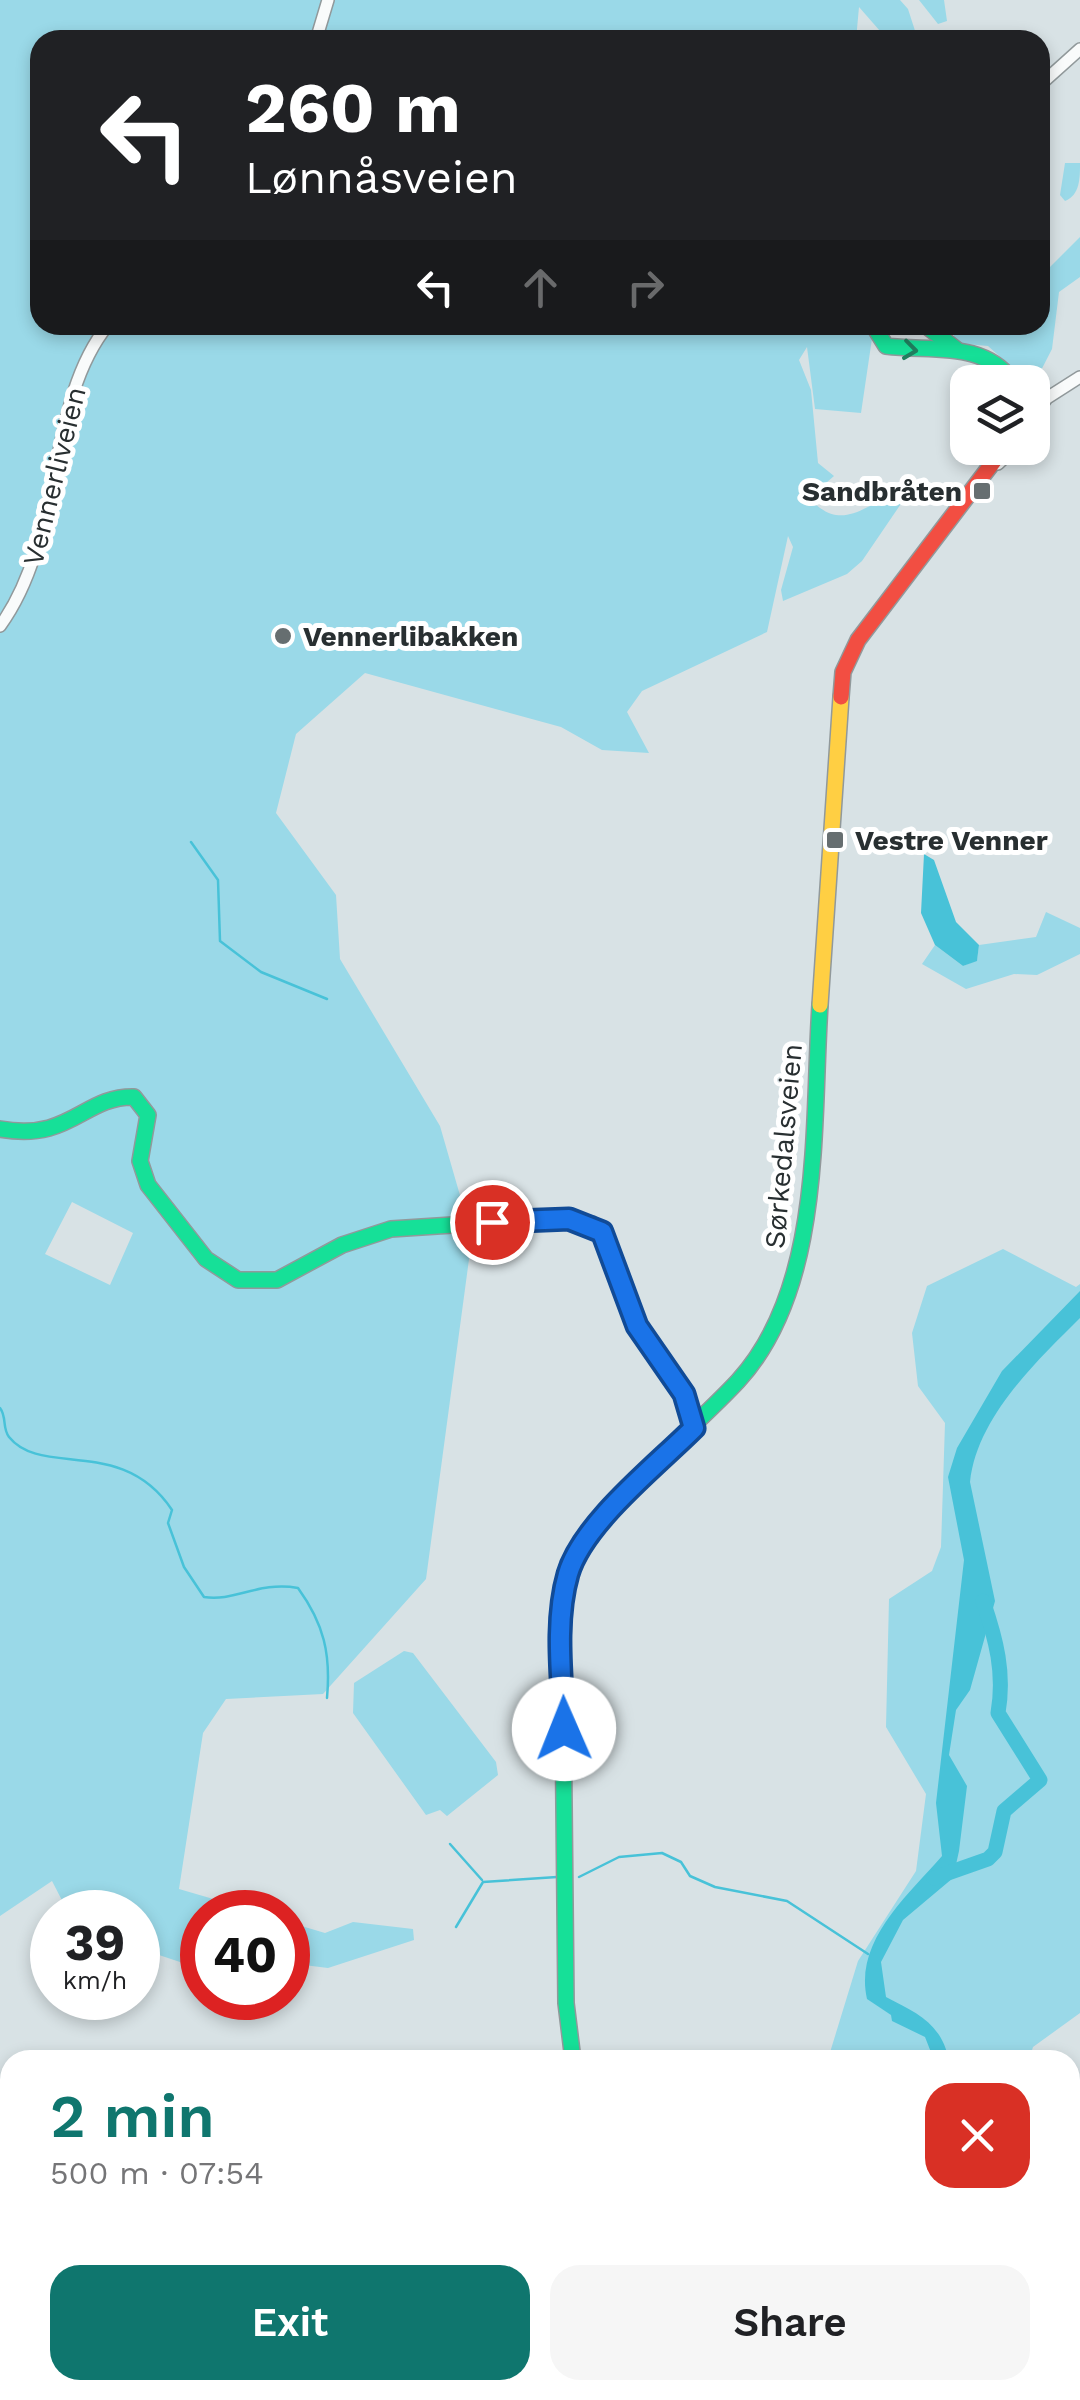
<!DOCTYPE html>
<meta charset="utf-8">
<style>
:root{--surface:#fff;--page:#f6f6f6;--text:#202124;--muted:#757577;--accent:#0f766e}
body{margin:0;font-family:"Work Sans",sans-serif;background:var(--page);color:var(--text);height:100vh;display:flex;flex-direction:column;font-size:38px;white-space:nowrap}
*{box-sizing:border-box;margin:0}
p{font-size:32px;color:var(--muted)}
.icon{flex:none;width:55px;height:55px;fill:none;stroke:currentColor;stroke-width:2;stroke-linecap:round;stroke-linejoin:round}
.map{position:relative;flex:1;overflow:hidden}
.details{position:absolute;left:0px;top:2050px;width:1080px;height:350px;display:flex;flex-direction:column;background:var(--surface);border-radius:30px 30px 0 0;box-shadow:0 5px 15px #0003}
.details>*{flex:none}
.guide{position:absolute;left:30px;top:30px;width:1020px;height:305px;border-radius:30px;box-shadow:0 5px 15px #0003;background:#202124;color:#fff;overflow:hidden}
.buttons{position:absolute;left:950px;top:365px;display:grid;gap:20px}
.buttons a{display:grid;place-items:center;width:100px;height:100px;border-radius:20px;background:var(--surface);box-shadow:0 5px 15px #0003;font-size:50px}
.speed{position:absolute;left:30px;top:1890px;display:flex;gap:20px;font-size:50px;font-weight:700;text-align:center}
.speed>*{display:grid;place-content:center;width:130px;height:130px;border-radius:50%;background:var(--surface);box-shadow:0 5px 15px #0003;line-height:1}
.speed small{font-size:25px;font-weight:400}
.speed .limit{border:15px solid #d22;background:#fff;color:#111}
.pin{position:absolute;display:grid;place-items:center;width:85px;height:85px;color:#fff;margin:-42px;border:5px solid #fff;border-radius:50%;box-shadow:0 2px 10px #0007}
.me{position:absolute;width:110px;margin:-55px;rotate:359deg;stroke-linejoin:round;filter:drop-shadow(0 0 8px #0008)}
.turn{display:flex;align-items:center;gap:35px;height:210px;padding:0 50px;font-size:45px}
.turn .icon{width:130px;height:130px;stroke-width:2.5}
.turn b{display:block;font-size:70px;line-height:85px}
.lanes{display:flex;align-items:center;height:95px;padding:0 50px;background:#0003;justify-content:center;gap:50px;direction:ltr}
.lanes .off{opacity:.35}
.round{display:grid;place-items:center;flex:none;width:105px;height:105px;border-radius:30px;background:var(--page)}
.headline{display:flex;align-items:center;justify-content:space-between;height:170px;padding:0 50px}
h1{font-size:60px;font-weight:600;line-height:75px;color:var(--accent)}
.cta{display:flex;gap:20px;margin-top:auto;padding:20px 50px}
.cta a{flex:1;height:115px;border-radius:30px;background:var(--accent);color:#fff;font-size:40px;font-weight:600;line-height:115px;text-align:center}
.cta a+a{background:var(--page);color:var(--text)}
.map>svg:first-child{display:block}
.green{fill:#9ad9e8;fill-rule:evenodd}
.water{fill:#48c2d8}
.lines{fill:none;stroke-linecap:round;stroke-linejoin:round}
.stream{stroke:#48c2d8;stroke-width:2.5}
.river{stroke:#48c2d8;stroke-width:15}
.street-casing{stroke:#91999b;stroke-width:14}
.fast-casing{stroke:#91999b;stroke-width:18}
.slow-casing{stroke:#91999b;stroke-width:18}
.jam-casing{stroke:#91999b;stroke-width:18}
.street{stroke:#f9fbfb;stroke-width:11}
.fast{stroke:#16e098;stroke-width:15}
.slow{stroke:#ffcf43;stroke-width:15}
.jam{stroke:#f24e42;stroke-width:15}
.oneway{stroke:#207f5f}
.route-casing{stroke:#114b97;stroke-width:25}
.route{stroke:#1a73e8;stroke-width:18}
.poi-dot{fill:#666e70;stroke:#fff;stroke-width:4}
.labels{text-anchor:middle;stroke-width:10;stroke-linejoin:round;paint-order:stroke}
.street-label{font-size:28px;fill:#282f31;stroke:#fff}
.poi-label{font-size:28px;font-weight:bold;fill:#282f31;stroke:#fff;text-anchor:start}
</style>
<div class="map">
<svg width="1080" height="2400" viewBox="0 0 1080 2400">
<rect width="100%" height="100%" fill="#d8e2e5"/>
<g class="green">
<path d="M0,0H900L908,9L918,40H882L880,31L859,7L856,40H40V325H874L861,413L815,409L807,347L799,360L811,390L818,463L834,476L809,498C846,538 867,497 909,492L862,561L847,574L783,601L781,590L793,547L788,536L767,632L642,691L627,712L649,753L602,750L561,727L365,673L296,734L276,813L336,895L340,959L440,1126L472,1237L426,1579L323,1694L226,1699L203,1733L179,1889L258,1912H202V1961L183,1963L138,1948V1912H68L52,1881L0,1916ZM72,1202L133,1233L110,1285L45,1254Z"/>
<path d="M919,0H944L947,21L938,24Z"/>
<path d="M1065,163H1080C1080,178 1080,195 1065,201L1060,195Z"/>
<path d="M1080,237V277L1059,292L1052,349L1033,386L988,346L954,343V325H1040V277Z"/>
<path d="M1046,912L1080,928V954L1037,975L1014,974L966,989L922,964L935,945L963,966L977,960L979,945L1036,937Z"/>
<path d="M1003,1249L1076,1287L1080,1284V2013L1033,2047L1029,2060H795L828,2059L858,1961L916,1871L926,1794L886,1727L889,1599L932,1571L941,1547L945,1423L918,1386L912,1333L927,1286Z"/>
<path d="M404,1651L413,1653L496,1762L498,1775L447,1816L440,1810L426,1815L353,1713L354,1683Z"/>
<path d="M288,1922L325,1933L353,1922L413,1929L414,1940L328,1968L288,1963Z"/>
<path d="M1070,2204L1080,2213V2298L1070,2306Z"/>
<path d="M701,2390H852L844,2400H712Z"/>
<path d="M879,2390H1016V2400H870Z"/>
</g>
<g class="water">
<path d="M924,854L934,860L956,922L979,945L977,961L963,966L935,945L921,913Z"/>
<path d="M1080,1291V1318C1036,1362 977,1417 970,1482L995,1601L970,1690L956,1710L949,1755L967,1786L959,1851L953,1878L903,1920L881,1962L886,1997C917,2013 941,2023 949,2060H934L925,2037L892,2021L891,2015L867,1999C854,1942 906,1897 942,1856L936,1803L964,1560L948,1477L957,1448L1002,1371Z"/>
</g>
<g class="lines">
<g class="stream">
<path d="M191,842L218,880L220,941L261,972L327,999"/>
<path d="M0,1408C7,1417 2,1428 9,1437C42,1478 122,1435 172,1510L168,1523L184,1567L204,1597C235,1602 258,1581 298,1588C324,1624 331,1654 327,1698"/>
<path d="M450,1844L482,1880"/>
<path d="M579,1877L619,1857L662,1853L681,1862L690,1876L715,1887L787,1901L868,1954"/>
<path d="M456,1927L483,1882L557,1877"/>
</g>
<path class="river" d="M934,1878L988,1859L995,1852L1004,1811L1040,1780L998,1713C1005,1673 996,1639 983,1601"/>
<defs>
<g id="street">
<path d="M316,40L328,0"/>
<path d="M1040,85L1080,49"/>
<path d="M1032,418L1047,398L1080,377"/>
<path d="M998,464L1015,448"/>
<path d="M0,626C65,537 45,402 108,325"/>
</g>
<g id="fast">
<path d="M873,325L886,346C931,352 984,340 1013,382"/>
<path d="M925,325L956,349"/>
<path d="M0,1129C71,1142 83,1096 134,1097L148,1115L140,1161L148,1185L206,1259L238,1280H277L342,1245L391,1229L546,1219L592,1224L607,1238L637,1326L680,1387L693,1428"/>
<path d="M573,2060L566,2003C565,1905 564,1806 563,1708C562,1671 556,1607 569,1573C595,1507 689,1434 738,1381C824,1287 812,1124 820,1005"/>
<path d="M560,2400L564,2390"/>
</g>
<path id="slow" d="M820,1005L841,697"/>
<path id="jam" d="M841,697L843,672L858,640L1004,448"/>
</defs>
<use href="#street" class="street-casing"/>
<use href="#fast" class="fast-casing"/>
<use href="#slow" class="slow-casing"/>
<use href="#jam" class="jam-casing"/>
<use href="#street" class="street"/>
<use href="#fast" class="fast"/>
<use href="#slow" class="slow"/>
<use href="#jam" class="jam"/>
</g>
<defs><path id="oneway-chevron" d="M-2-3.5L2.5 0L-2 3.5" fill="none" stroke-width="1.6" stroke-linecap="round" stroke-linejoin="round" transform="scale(2.5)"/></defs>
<use class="oneway" href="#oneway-chevron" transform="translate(910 350) rotate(7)"/>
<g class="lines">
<defs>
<path id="route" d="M492,1222L569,1219L602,1232L637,1326L684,1394L694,1428C656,1466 583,1523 568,1574C554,1622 562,1680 564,1729"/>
</defs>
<use href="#route" class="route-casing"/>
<use href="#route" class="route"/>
</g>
<g class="poi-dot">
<rect x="972" y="481" width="20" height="20" rx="5"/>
<circle cx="283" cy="636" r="10"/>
<rect x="825" y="830" width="20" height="20" rx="5"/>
</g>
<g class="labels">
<g class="street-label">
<text transform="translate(54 476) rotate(-76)" y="10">Vennerliveien</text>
<text transform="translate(783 1146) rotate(-85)" y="10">Sørkedalsveien</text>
</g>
<g class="poi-label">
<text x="962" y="501" text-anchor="end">Sandbråten</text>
<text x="303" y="646">Vennerlibakken</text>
<text x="855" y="850">Vestre Venner</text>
</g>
</g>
</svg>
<div class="buttons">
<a><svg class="icon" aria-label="layers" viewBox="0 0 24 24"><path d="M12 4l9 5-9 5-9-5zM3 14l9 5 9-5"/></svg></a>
</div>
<div class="speed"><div>39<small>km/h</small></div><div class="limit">40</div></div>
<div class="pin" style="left:492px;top:1222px;background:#d93025"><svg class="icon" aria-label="arrive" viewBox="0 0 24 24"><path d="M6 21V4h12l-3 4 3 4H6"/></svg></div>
<svg class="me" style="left:564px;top:1729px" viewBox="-20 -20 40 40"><circle r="19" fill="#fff"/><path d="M0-13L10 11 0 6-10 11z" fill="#1a73e8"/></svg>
<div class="guide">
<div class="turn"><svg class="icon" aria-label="left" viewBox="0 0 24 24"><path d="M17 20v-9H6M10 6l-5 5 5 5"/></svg><div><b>260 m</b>Lønnåsveien</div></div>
<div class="lanes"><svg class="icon" aria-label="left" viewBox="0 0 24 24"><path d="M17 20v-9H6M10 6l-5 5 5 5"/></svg><svg class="icon off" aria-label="ahead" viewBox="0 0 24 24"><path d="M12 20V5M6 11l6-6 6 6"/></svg><svg class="icon off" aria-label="right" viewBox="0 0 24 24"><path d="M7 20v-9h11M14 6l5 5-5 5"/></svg></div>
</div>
<section class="details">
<div class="headline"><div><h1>2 min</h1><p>500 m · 07:54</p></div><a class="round" style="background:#d93025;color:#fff"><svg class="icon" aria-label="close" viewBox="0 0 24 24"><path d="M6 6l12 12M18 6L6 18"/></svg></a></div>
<div class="cta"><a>Exit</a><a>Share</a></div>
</section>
</div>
